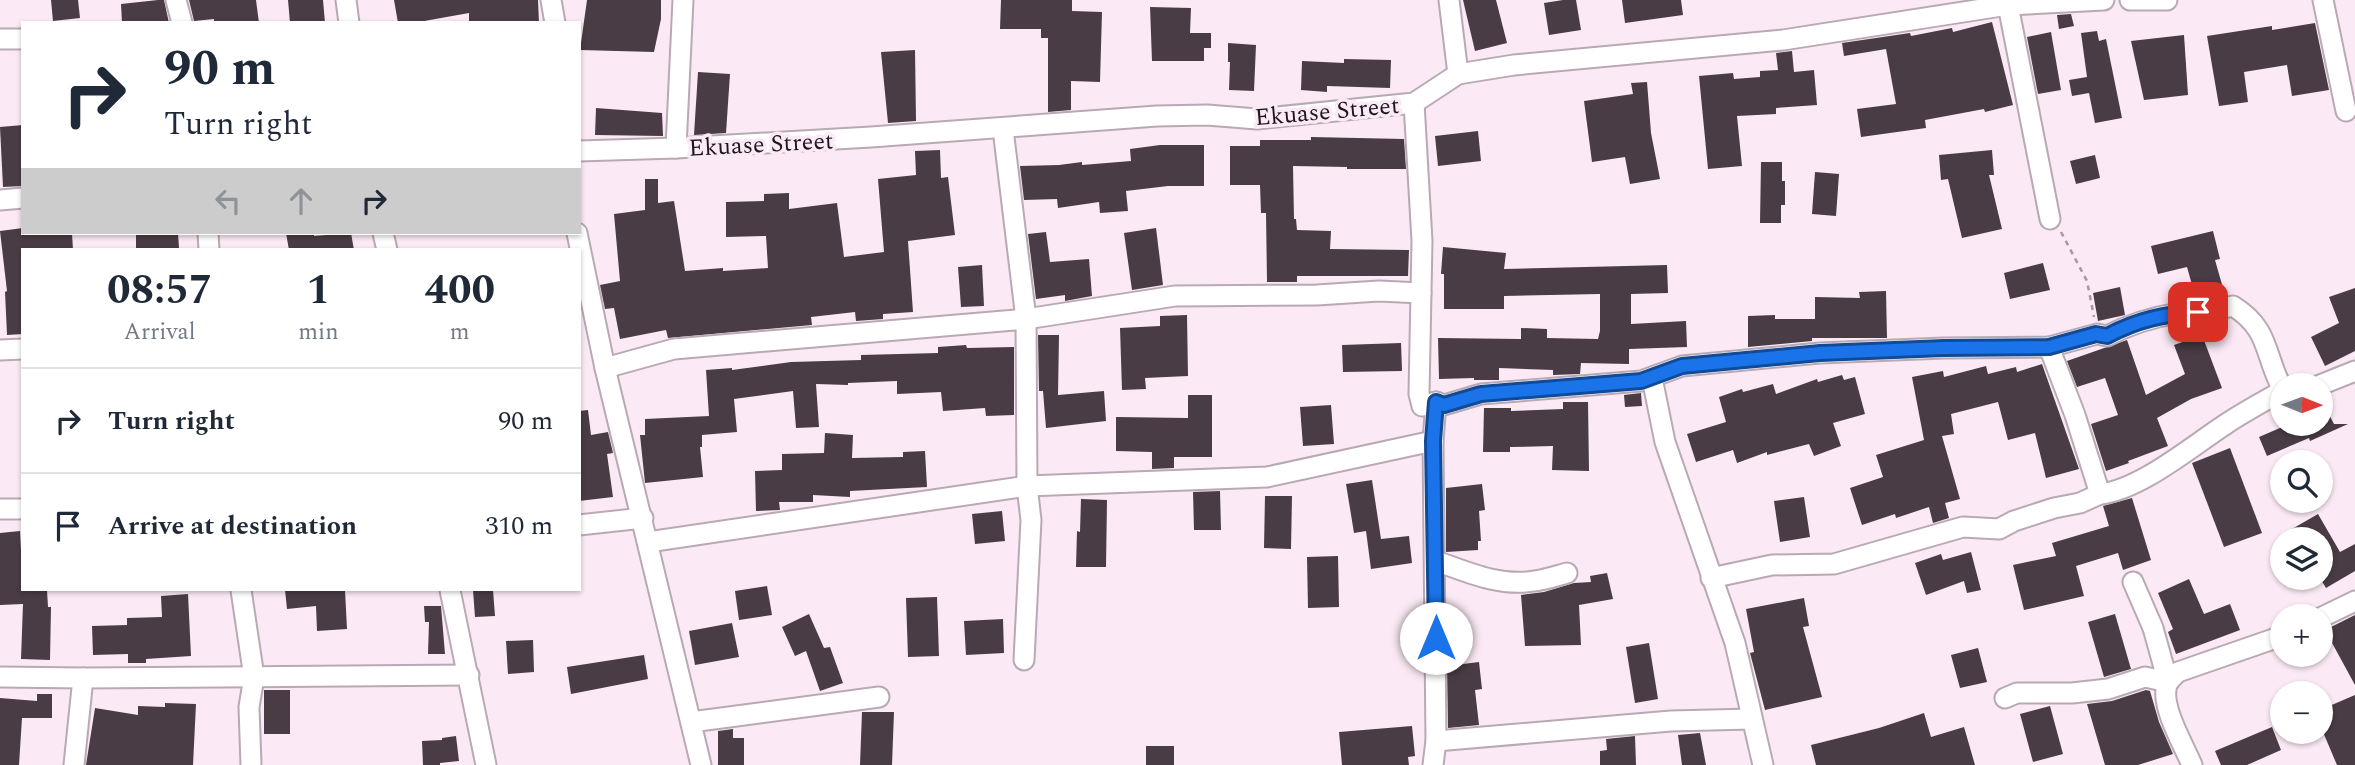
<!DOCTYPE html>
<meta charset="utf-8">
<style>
:root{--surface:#fff;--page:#f2f2f3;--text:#1f2937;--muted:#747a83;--line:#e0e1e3}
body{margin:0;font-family:Spectral,serif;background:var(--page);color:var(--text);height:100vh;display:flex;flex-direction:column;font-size:26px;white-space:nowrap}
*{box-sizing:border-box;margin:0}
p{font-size:23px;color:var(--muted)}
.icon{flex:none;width:38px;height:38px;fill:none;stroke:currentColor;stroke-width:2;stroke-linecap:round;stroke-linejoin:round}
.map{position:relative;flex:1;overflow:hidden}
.side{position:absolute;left:21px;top:248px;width:560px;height:343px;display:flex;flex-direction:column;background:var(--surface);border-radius:0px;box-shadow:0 2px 5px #0004}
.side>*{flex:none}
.hud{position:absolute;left:21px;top:21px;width:560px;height:214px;border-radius:0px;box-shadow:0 2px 5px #0004;background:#fff;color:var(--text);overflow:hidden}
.needle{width:46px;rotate:91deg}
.tools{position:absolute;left:2270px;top:373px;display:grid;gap:14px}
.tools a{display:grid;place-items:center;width:63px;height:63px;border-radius:50%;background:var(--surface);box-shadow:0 2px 5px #0004;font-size:35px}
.pin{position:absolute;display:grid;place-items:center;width:60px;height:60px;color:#fff;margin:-30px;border-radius:14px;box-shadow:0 4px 10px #0006}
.me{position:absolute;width:77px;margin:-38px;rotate:0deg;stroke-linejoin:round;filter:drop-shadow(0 0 5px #0008)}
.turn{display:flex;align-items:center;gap:24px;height:147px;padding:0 28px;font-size:32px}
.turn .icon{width:91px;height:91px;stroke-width:2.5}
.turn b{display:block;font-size:49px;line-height:60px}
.lanes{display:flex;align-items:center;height:66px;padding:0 28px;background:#0003;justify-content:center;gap:35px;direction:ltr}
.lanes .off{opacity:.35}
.eta{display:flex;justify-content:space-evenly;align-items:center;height:119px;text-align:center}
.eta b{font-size:42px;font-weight:700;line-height:49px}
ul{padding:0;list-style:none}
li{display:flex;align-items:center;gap:21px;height:105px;padding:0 28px;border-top:2px solid var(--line)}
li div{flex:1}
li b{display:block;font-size:26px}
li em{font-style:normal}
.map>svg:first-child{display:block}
.building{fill:#493c45}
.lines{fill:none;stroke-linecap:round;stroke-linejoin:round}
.minor-casing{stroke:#b9a9b4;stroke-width:23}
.path{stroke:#a598a1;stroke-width:2.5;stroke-dasharray:5 5;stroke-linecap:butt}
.minor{stroke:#fff;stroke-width:19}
.route-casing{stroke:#114b97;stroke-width:18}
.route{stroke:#1a73e8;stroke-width:12}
.labels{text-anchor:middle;stroke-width:7;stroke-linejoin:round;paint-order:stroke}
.street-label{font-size:24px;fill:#1d171b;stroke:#fbeaf5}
</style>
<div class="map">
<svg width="2355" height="765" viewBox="0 0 2355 765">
<rect width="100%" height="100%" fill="#fbeaf5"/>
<g class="building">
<path d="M51,0H78L80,18L53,21Z"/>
<path d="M158,0H164L169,23H122L121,4Z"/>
<path d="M189,0H256L259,23H214V19L194,21Z"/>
<path d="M288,0H323L325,23H290Z"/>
<path d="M394,0H538L539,23H469V13L413,23H398Z"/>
<path d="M587,0H661V19L654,52L580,50Z"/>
<path d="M1001,0H1072V11L1102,12L1100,82L1071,81V110L1048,112V38H1041V29H1000Z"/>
<path d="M1463,0H1496L1507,43L1475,51Z"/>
<path d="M1563,0H1576L1581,30L1549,35L1544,3Z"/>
<path d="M1622,0H1681L1683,15L1625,23Z"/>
<path d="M1150,7L1191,8L1190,33H1211V48H1204V61H1152Z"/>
<path d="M2071,14L2074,26L2059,29L2057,15Z"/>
<path d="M1992,22L2013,105L1985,112L1984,109L1925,120L1926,128L1861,137L1857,109L1896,104L1886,49L1844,56L1842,43L1910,33L1911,36L1952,28L1953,32Z"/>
<path d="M2315,23L2329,90L2292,96L2287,65L2244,72L2248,102L2219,106L2207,36L2272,26V30Z"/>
<path d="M2097,31L2099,41L2106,39L2122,118L2095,123L2089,93L2072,96L2069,80L2087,77L2081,33Z"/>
<path d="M2051,32L2061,90L2038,94L2027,37Z"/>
<path d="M2184,35L2188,95L2144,100L2131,41Z"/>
<path d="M1228,43L1256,45L1254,91L1229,90L1230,62H1228Z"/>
<path d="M915,50L916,121L888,123L881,52Z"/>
<path d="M1792,51L1794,72L1814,70L1817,105L1776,108V114L1737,116L1742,166L1708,169L1699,76L1733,73L1734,79L1760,77V71L1778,70L1776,53Z"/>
<path d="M1344,59L1391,60L1390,88L1327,86V92L1301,90L1302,61L1344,63Z"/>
<path d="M698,72L730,74L726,133L694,135Z"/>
<path d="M1647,82L1651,133L1660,179L1630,184L1625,157L1592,162L1584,101L1633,94L1631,83Z"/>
<path d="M596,108L662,113L663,136L595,135Z"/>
<path d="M23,125V186L3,187L0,127Z"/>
<path d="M1478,131L1481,161L1438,166L1435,136Z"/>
<path d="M1311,137L1404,139L1406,169H1347V167L1293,166L1294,219H1296L1297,230L1331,231L1330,249L1409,250L1408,276H1297V282H1267L1266,213H1261L1260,185H1230V146H1260V140H1311Z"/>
<path d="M1160,145H1204V186H1168L1126,191L1128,211L1100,213L1099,202L1058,208L1057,199L1024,200L1020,166L1059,165L1082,162V165L1131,161L1130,149Z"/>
<path d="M940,150L941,178L948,177L955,235L908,241L913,312L883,314V319L856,321L855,312L811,317L812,325L668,338L666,330L620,339L614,308L605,309L600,285L620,281L614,214L645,210V179H658V203L674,201L685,271L723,268V271L768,268L766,236L726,237V202L764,201V194L789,193V209L837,203L844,257L884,252L878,179L916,175L915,151Z"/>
<path d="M1992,150L1994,175H1989L2002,229L1962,238L1948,179L1941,180L1939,155Z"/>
<path d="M2095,155L2100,178L2076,184L2070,161Z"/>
<path d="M1761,162H1782V181H1785V205H1781V223H1760Z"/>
<path d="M1815,172L1839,174L1836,216L1812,214Z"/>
<path d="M23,228V233H72L73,250H23V334L7,335L5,292L7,291L0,231Z"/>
<path d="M1156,228L1163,285L1132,290L1124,233Z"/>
<path d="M2213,231L2220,259L2215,260L2225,295L2196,299L2187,267L2158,274L2151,246Z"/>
<path d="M1046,232L1050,262L1089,259L1092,296L1065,301V295L1036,299L1028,234Z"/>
<path d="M136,233H178L179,248L136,249Z"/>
<path d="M286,233H314V236L351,233L354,250H289Z"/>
<path d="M1443,247L1506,253L1504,269L1667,265L1668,293L1631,294V324L1686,321L1687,347L1629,349V364L1581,363L1580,374L1553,375V370L1499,368V380H1474V378L1439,379L1438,338L1521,339V328L1547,329V338L1598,339L1600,331V294L1504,296V309H1444V274H1441Z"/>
<path d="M2043,263L2050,290L2010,299L2004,273Z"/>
<path d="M982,265L984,306L961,307L958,267Z"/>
<path d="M2120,287L2125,315L2098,321L2093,293Z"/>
<path d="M2355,288V351L2325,366L2311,337L2339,323L2329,297Z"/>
<path d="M1886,291L1887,338H1812V341L1748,347V316L1775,315V319H1815V297L1860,298L1859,292Z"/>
<path d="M1187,315L1188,376L1145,378L1146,389L1122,390L1120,328L1160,326V316Z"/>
<path d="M1038,335H1059L1058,395L1104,391L1106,421L1046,428L1043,391H1039Z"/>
<path d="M2202,335L2222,388L2191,399L2157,418L2168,446L2128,461L2129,463L2106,471L2091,424L2118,415L2105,378L2077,387L2067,361L2127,340L2146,395L2185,374L2174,345Z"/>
<path d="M1401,343L1402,371L1343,372L1342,345Z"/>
<path d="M966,345L967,348L1014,347V415L986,416L985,408L943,411L941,392L897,394V381L848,383V385L816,384L819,427L796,428L793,391L734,399L737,432L702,435V447H700L703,477L645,483L640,435H645V419L709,416L706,370L732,368V370L791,362L861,360V355L938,353V347Z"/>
<path d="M2042,364L2079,469L2046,478L2035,433L2008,440L1998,402L1951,414L1954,434L1942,436L1960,499L1945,503L1949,518L1933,523L1929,507L1896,518L1895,514L1862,525L1850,488L1883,477L1876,455L1924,440L1912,377L1943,371L1944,377L1986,366L1988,374L2016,367L2017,372Z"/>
<path d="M1842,375L1844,380L1855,377L1865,414L1833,423L1841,446L1814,456L1809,444L1767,455V452L1737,463L1733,450L1696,462L1687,434L1726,422L1719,397L1742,389L1743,392L1773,384L1776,394L1817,379L1818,382Z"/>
<path d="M1641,393L1642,406L1625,407L1624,395Z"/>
<path d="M1188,395H1212V457H1174V468L1152,469V452L1116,451V417L1188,418Z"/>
<path d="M2320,397L2334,424H2348L2310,441L2309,438L2267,456L2259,437L2289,424H2320Z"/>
<path d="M1563,402H1588L1589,471L1552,470L1553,446L1510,447V452H1483L1484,408H1511V411L1563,409Z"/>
<path d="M1331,405L1334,444L1303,446L1300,407Z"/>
<path d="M588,410L591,435L608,432L613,453L607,454L613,497L579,501V411Z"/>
<path d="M825,433L853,435L852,458L903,457V452L925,451L927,487L850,491V497L813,495V502H779L780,510L756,511L755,471L782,470V454L824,453Z"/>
<path d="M2230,448L2262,533L2224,547L2192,463Z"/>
<path d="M1372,480L1381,539L1409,536L1412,563L1371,569L1366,531L1354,533L1346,484Z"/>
<path d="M1482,484L1485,510L1479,511L1481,541H1478V550L1446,552V488Z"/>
<path d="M1220,491L1221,530H1194L1193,492Z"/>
<path d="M1265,496H1292L1291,549L1264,548Z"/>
<path d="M1804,497L1810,537L1780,542L1774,501Z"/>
<path d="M2132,498L2151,560L2123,570L2118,553L2076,566L2084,596L2024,610L2013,565L2056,556L2052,543L2109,526L2103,506Z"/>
<path d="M1081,499L1107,500L1106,567H1076L1077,531L1080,532Z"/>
<path d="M1002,511L1005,541L975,544L972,514Z"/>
<path d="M2318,514L2340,552L2355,544V571L2326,588L2320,578V539H2298L2292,529Z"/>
<path d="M20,531L23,590H47L48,607H51L50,660L21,659L23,604L0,605V533Z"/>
<path d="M1971,552L1981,590L1967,593L1964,581L1926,595L1915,563L1941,554L1943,560Z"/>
<path d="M1338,556L1339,607L1308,608L1307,557Z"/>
<path d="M1607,573L1613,599L1579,605L1581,645L1525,646L1521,595L1544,592L1574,583L1591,582L1590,576Z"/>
<path d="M2189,579L2204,614L2230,604L2240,630L2176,654L2168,632L2173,629L2158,593Z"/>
<path d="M767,586L772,615L739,620L735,591Z"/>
<path d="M285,590H345L347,629L317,631L316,606L287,609Z"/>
<path d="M473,590H493L495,616L475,617Z"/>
<path d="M188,594L191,656L146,659V663H128V654L93,655L92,626L127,625V618L162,617L161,596Z"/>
<path d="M937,597L939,656L908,657L906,598Z"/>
<path d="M1804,598L1809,626L1803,627L1822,697L1765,710L1750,653L1754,652L1746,609Z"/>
<path d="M424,606H441L445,654H428L429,622H425Z"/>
<path d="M809,614L824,648L830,647L843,683L820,691L806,651L795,656L782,627Z"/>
<path d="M2115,614L2131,669L2104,677L2088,622Z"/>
<path d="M2355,615V685L2325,630Z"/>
<path d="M1003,619L1004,653L966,655L964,621Z"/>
<path d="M732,623L739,657L695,665L689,631Z"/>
<path d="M533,640L534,672L508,674L506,641Z"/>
<path d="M1649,643L1658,699L1635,703L1626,647Z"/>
<path d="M1978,648L1987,682L1960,688L1951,655Z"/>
<path d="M644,655L648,679L571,694L567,667Z"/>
<path d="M1479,662L1482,689L1475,690L1479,725L1448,728L1447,666Z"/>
<rect x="264" y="690" width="26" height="44"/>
<path d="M2146,690L2150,691L2159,722L2173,754L2138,765H2105L2087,704L2112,701Z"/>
<path d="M37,694H52V718H22L19,765H0V698L37,701Z"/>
<path d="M2355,695V765H2337L2320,725V710Z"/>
<path d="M165,703L196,704L193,765H86L95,708L138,715V706L165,707Z"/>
<path d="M2050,706L2063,754L2033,762L2020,714Z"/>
<path d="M862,712H894L892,765H860Z"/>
<path d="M1924,713L1931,737L1964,727L1975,765H1816L1811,745L1879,728Z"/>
<path d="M1412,726L1415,756L1408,757L1409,765H1342L1339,732Z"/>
<path d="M2272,727L2281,750L2247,765H2221L2215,751Z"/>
<path d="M733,729V738H744V765H718V731Z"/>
<path d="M1700,733L1706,765H1682L1678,735Z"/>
<path d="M456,736L459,761L440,763V765H423L422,741L442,740V738Z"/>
<path d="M1635,736L1636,765H1600V751L1607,750L1606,739Z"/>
<rect x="1146" y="746" width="28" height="19"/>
</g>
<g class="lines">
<defs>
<g id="minor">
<path d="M176,0L182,23"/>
<path d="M346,0L349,23"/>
<path d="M551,0L555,23"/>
<path d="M1449,0L1458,74"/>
<path d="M2130,0H2167"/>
<path d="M2323,0L2346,111"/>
<path d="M2008,5L2050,219"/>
<path d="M0,39H23"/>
<path d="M1414,103L1422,241L1419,394L1422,406L1436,402L1444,405L1481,394L1641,381L1682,366L1820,353L1944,348L2049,347L2097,334L2107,336C2130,324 2153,317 2179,313C2198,311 2215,311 2233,306C2270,329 2264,354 2282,388"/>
<path d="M1003,129L1026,319L1027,486L1031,520L1024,660"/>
<path d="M676,148L683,0"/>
<path d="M579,151L676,148L871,137L1157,116L1207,115L1257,119L1414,103L1458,74L1514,65L1783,40L2008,5L2104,0"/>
<path d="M0,200L23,198"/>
<path d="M208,233L209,250"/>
<path d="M383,233L387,250"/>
<path d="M577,233L605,368L701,765"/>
<path d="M2049,347L2075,415L2100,494C2140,490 2192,446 2226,424C2244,412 2263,402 2282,391"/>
<path d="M0,350L23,349"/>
<path d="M605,368L674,349L1026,319L1175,296L1317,295L1379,291L1421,293"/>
<path d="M1652,378L1665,442L1735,643L1763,765"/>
<path d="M2320,385L2355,371"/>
<path d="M0,509H23"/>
<path d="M579,525L643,518"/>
<path d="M648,542L1027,486L1267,477L1433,441"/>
<path d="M1436,561C1467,572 1500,587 1534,581C1545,580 1556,576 1567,573"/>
<path d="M1711,578L1772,565L1834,564L1963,527L1999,529L2014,521L2054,508L2080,503L2100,494"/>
<path d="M241,590L254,677L249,707L251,765"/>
<path d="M450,590L486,765"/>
<path d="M2320,618L2355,601"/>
<path d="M0,677L83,678L469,675"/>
<path d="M2005,698L2017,693H2072L2108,689L2145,677L2168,682L2153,628L2133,582"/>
<path d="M691,722L879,697"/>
<path d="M1436,741L1671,721L1752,719"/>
<path d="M74,765L83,678"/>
<path d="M1433,765L1436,741L1433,441L1436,402"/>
<path d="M2192,765C2184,746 2163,710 2166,690C2166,682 2172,678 2178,672L2282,636"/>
</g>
</defs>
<use href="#minor" class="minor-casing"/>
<path class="path" d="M2061,232L2087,281L2094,317"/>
<use href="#minor" class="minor"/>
</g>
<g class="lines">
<defs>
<path id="route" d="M1436,638L1433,441L1436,402L1444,405L1481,394L1641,381L1682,366L1820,353L1944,348L2049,347L2096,334L2107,336C2137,320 2164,314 2198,312"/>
</defs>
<use href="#route" class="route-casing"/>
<use href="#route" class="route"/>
</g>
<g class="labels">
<g class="street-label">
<text transform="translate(1327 111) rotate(-5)" y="8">Ekuase Street</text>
<text transform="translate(761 144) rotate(-3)" y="8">Ekuase Street</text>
</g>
</g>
</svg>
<div class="tools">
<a><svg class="needle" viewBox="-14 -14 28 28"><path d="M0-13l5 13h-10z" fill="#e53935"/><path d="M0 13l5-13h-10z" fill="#747a83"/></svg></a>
<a><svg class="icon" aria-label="search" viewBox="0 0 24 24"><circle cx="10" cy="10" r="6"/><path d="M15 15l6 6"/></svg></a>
<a><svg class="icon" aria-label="layers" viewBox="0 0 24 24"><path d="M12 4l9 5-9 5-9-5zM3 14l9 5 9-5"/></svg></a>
<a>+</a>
<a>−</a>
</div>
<div class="pin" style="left:2198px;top:312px;background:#d93025"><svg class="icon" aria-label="arrive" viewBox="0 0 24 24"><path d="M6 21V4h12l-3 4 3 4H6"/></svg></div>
<svg class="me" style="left:1436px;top:638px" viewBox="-20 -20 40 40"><circle r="19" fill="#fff"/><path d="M0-13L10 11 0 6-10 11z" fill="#1a73e8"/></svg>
<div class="hud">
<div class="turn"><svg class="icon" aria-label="right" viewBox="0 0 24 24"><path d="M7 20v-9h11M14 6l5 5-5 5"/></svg><div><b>90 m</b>Turn right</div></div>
<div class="lanes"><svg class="icon off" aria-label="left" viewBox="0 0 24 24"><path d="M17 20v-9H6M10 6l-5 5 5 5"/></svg><svg class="icon off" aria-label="ahead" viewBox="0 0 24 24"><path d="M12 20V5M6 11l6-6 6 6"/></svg><svg class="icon" aria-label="right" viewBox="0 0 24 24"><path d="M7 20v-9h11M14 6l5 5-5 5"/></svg></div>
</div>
<section class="side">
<div class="eta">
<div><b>08:57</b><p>Arrival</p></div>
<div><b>1</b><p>min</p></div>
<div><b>400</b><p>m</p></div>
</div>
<ul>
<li><svg class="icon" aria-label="right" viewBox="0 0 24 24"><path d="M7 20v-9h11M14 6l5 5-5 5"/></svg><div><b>Turn right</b></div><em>90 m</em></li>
<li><svg class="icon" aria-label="arrive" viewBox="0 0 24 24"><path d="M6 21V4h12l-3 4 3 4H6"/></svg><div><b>Arrive at destination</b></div><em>310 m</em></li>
</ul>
</section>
</div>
